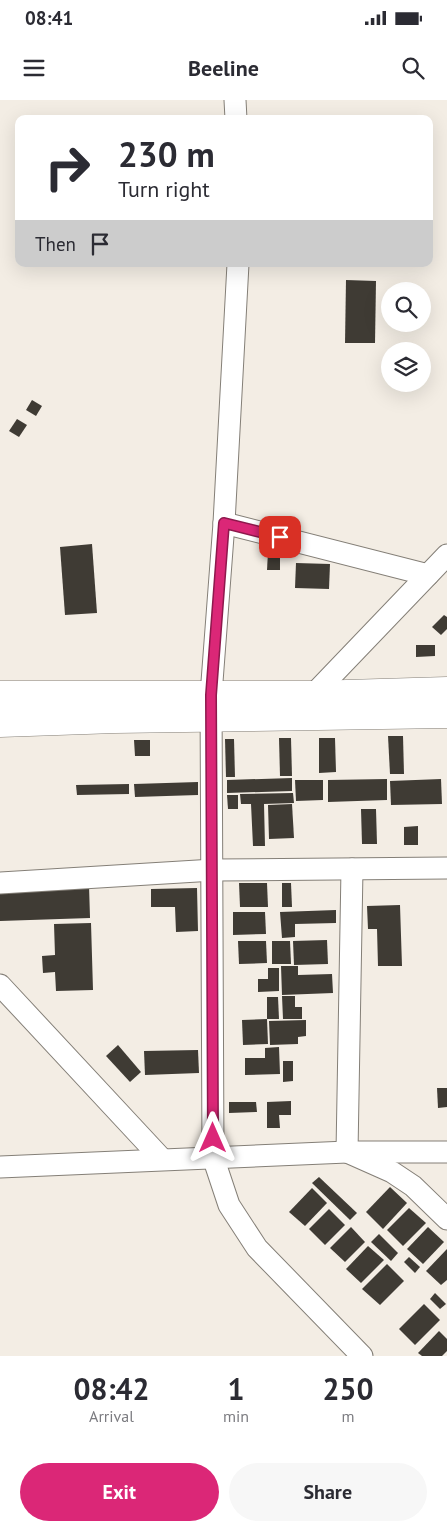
<!DOCTYPE html>
<style>
:root{--surface:#fff;--page:#f7f7f7;--text:#2b2b33;--muted:#7c7c81;--accent:#db2777}
body{margin:0;font-family:"PT Sans",sans-serif;background:var(--page);color:var(--text);height:100vh;display:flex;flex-direction:column;font-size:19px;white-space:nowrap}
*{box-sizing:border-box;margin:0}
p{font-size:16px;color:var(--muted)}
.icon{flex:none;width:28px;height:28px;fill:none;stroke:currentColor;stroke-width:2;stroke-linecap:round;stroke-linejoin:round}
.map{position:relative;height:1256px;overflow:hidden}
.panel{display:flex;flex-direction:column;background:var(--surface);flex:1}
.panel>*{flex:none}
.guide{position:absolute;left:15px;top:15px;width:418px;height:152px;border-radius:10px;box-shadow:0 5px 20px #0002;background:#fff;color:var(--text);overflow:hidden}
.fabs{position:absolute;left:381px;top:182px;display:grid;gap:10px}
.fabs a{display:grid;place-items:center;width:50px;height:50px;border-radius:50%;background:var(--surface);box-shadow:0 5px 20px #0002;font-size:25px}
.pin{position:absolute;display:grid;place-items:center;width:42px;height:42px;color:#fff;margin:-21px;border-radius:10px;box-shadow:0 2px 8px #0006}
.me{position:absolute;width:55px;margin:-28px;rotate:0deg;stroke-linejoin:round;filter:drop-shadow(0 0 4px #0008)}
.turn{display:flex;align-items:center;gap:18px;height:105px;padding:0 20px;font-size:22px}
.turn .icon{width:65px;height:65px;stroke-width:2.5}
.turn b{display:block;font-size:35px;line-height:42px}
.then{display:flex;align-items:center;height:48px;padding:0 20px;background:#0003;gap:10px;font-size:19px}
.eta{display:flex;justify-content:space-evenly;align-items:center;height:85px;text-align:center}
.eta b{font-size:30px;font-weight:700;line-height:35px}
.cta{display:flex;gap:10px;margin-top:auto;padding:10px 20px}
.cta a{flex:1;height:58px;border-radius:30px;background:var(--accent);color:#fff;font-size:20px;font-weight:700;line-height:58px;text-align:center}
.cta a+a{background:var(--page);color:var(--text)}
.status{display:flex;justify-content:space-between;align-items:center;height:35px;padding:0 25px;background:var(--surface);direction:ltr}
.status svg{height:14px;fill:currentColor}
header{display:flex;justify-content:space-between;align-items:center;height:65px;padding:0 20px;background:var(--surface);font-size:22px;font-weight:700}
.map>svg:first-child{display:block}
.building{fill:#3f3b34}
.lines{fill:none;stroke-linecap:round;stroke-linejoin:round}
.minor-casing{stroke:#847f77;stroke-width:23}
.secondary-casing{stroke:#847f77;stroke-width:29}
.minor{stroke:#fff;stroke-width:21}
.secondary{stroke:#fff;stroke-width:28}
.route-casing{stroke:#8e194d;stroke-width:12}
.route{stroke:#db2777;stroke-width:9}
</style>
<div class="status"><b>08:41</b><svg viewBox="0 0 49 12"><path d="M0 12V9h3v3zM5 12V6h3v6zM10 12V3h3v9zM15 12V0h3v12zM26 1h20v11H26zM47 4h2v5h-2z"/></svg></div>
<header><svg class="icon" aria-label="menu" viewBox="0 0 24 24"><path d="M4 6h16M4 12h16M4 18h16"/></svg>Beeline<svg class="icon" aria-label="search" viewBox="0 0 24 24"><circle cx="10" cy="10" r="6"/><path d="M15 15l6 6"/></svg></header>
<div class="map">
<svg width="447" height="1256" viewBox="0 0 447 1256">
<rect width="100%" height="100%" fill="#f3ede4"/>
<g class="building">
<path d="M346,180L376,181L375,243H345Z"/>
<path d="M32,300L42,306L36,316L26,310Z"/>
<path d="M17,319L27,325L19,337L9,331Z"/>
<path d="M92,444L97,513L65,515L60,447Z"/>
<path d="M268,452H280V470H267Z"/>
<path d="M296,463L330,464L329,489L295,488Z"/>
<path d="M444,515L447,517V529L441,535L432,527Z"/>
<path d="M416,545H435V556L416,557Z"/>
<path d="M388,636H403L404,674H390Z"/>
<path d="M279,638H291L292,676H280Z"/>
<path d="M319,638H335L336,672L319,673Z"/>
<path d="M225,639H234L235,677H226Z"/>
<path d="M134,640H150V656H135Z"/>
<path d="M292,678V691L227,693V680Z"/>
<path d="M387,679V700L328,702V680Z"/>
<path d="M441,679L442,704L391,705L390,681Z"/>
<path d="M295,680H323V700L296,701Z"/>
<path d="M198,682V695L135,697L134,684Z"/>
<path d="M129,684V694L77,695L76,685Z"/>
<path d="M293,693L294,703L264,704L265,746H253L251,704H241L240,694Z"/>
<path d="M227,695H238V709H228Z"/>
<path d="M292,704L294,738L269,739L268,705Z"/>
<path d="M361,709H376L377,744H362Z"/>
<path d="M418,726V745H404V727Z"/>
<path d="M239,783H267L268,807H240Z"/>
<path d="M282,783H291L292,807H282Z"/>
<path d="M89,786L90,818L0,821V789Z"/>
<path d="M197,788L198,831L176,832L175,807H151V789Z"/>
<path d="M400,805L402,866H378L377,829H368L367,806Z"/>
<path d="M336,810V823L295,824V837L282,838L280,812Z"/>
<path d="M233,812H265L266,834L233,835Z"/>
<path d="M91,823L93,890L56,891L55,872L43,873L42,856L55,855L54,824Z"/>
<path d="M327,840L328,864L294,865L293,841Z"/>
<path d="M238,841H266L267,863L239,864Z"/>
<path d="M272,841H290L291,864H272Z"/>
<path d="M281,866H298V875L332,874L333,893L282,895Z"/>
<path d="M268,868H279V891L258,892V879H268Z"/>
<path d="M282,896H295V907H302V919H283Z"/>
<path d="M267,897H278L279,919H267Z"/>
<path d="M267,919L268,944L243,945L242,920Z"/>
<path d="M306,920V936L298,937V944L270,945L269,921Z"/>
<path d="M118,945L141,972L130,982L106,956Z"/>
<path d="M279,947L280,974L245,975V958H265V948Z"/>
<path d="M198,950L199,973L145,975L144,951Z"/>
<path d="M283,961H293V981L283,982Z"/>
<path d="M437,988H447V1007L438,1008Z"/>
<path d="M291,1001V1015H279L280,1028H267V1002Z"/>
<path d="M229,1002H256L257,1012L229,1013Z"/>
<path d="M319,1077L357,1113L350,1120L312,1083Z"/>
<path d="M390,1087L407,1103L383,1129L366,1112Z"/>
<path d="M312,1088L327,1103L305,1126L289,1112Z"/>
<path d="M409,1108L426,1123L403,1146L387,1130Z"/>
<path d="M329,1109L345,1125L325,1145L309,1129Z"/>
<path d="M351,1127L365,1142L345,1162L330,1148Z"/>
<path d="M428,1127L444,1142L423,1164L407,1149Z"/>
<path d="M379,1134L398,1153L391,1161L371,1142Z"/>
<path d="M368,1146L384,1160L361,1183L346,1169Z"/>
<path d="M447,1149V1180L441,1185L426,1171Z"/>
<path d="M409,1157L420,1167L415,1173L404,1162Z"/>
<path d="M387,1164L404,1181L380,1205L362,1189Z"/>
<path d="M435,1193L446,1204L440,1209L430,1199Z"/>
<path d="M424,1204L440,1220L415,1245L399,1229Z"/>
<path d="M439,1231L447,1239V1251L442,1256H422L418,1253Z"/>
</g>
<g class="lines">
<defs>
<g id="minor">
<path d="M235,0L236,19"/>
<path d="M238,164L224,423L211,595L213,1057L229,1105L257,1148L362,1256"/>
<path d="M224,423L428,475"/>
<path d="M313,595L447,455"/>
<path d="M352,769L347,1052L392,1072L413,1086L447,1119"/>
<path d="M0,783L214,770L447,768"/>
<path d="M0,885L161,1058"/>
<path d="M0,1067L347,1052H447"/>
</g>
<g id="secondary">
<path d="M0,595H313L447,591"/>
<path d="M0,623L115,619L447,614"/>
</g>
</defs>
<use href="#minor" class="minor-casing"/>
<use href="#secondary" class="secondary-casing"/>
<use href="#minor" class="minor"/>
<use href="#secondary" class="secondary"/>
</g>
<g class="lines">
<defs>
<path id="route" d="M213,1038L211,595L224,423L280,437"/>
</defs>
<use href="#route" class="route-casing"/>
<use href="#route" class="route"/>
</g>
</svg>
<div class="fabs">
<a><svg class="icon" aria-label="search" viewBox="0 0 24 24"><circle cx="10" cy="10" r="6"/><path d="M15 15l6 6"/></svg></a>
<a><svg class="icon" aria-label="layers" viewBox="0 0 24 24"><path d="M12 4l9 5-9 5-9-5zM3 14l9 5 9-5"/></svg></a>
</div>
<div class="pin" style="left:280px;top:437px;background:#d93025"><svg class="icon" aria-label="arrive" viewBox="0 0 24 24"><path d="M6 21V4h12l-3 4 3 4H6"/></svg></div>
<svg class="me" style="left:213px;top:1038px" viewBox="-20 -20 40 40"><path d="M0-17L14 15 0 8-14 15z" fill="#db2777" stroke="#fff" stroke-width="4"/></svg>
<div class="guide">
<div class="turn"><svg class="icon" aria-label="right" viewBox="0 0 24 24"><path d="M7 20v-9h11M14 6l5 5-5 5"/></svg><div><b>230 m</b>Turn right</div></div>
<div class="then">Then<svg class="icon" aria-label="arrive" viewBox="0 0 24 24"><path d="M6 21V4h12l-3 4 3 4H6"/></svg></div>
</div>
</div>
<section class="panel">
<div class="eta">
<div><b>08:42</b><p>Arrival</p></div>
<div><b>1</b><p>min</p></div>
<div><b>250</b><p>m</p></div>
</div>
<div class="cta"><a>Exit</a><a>Share</a></div>
</section>
